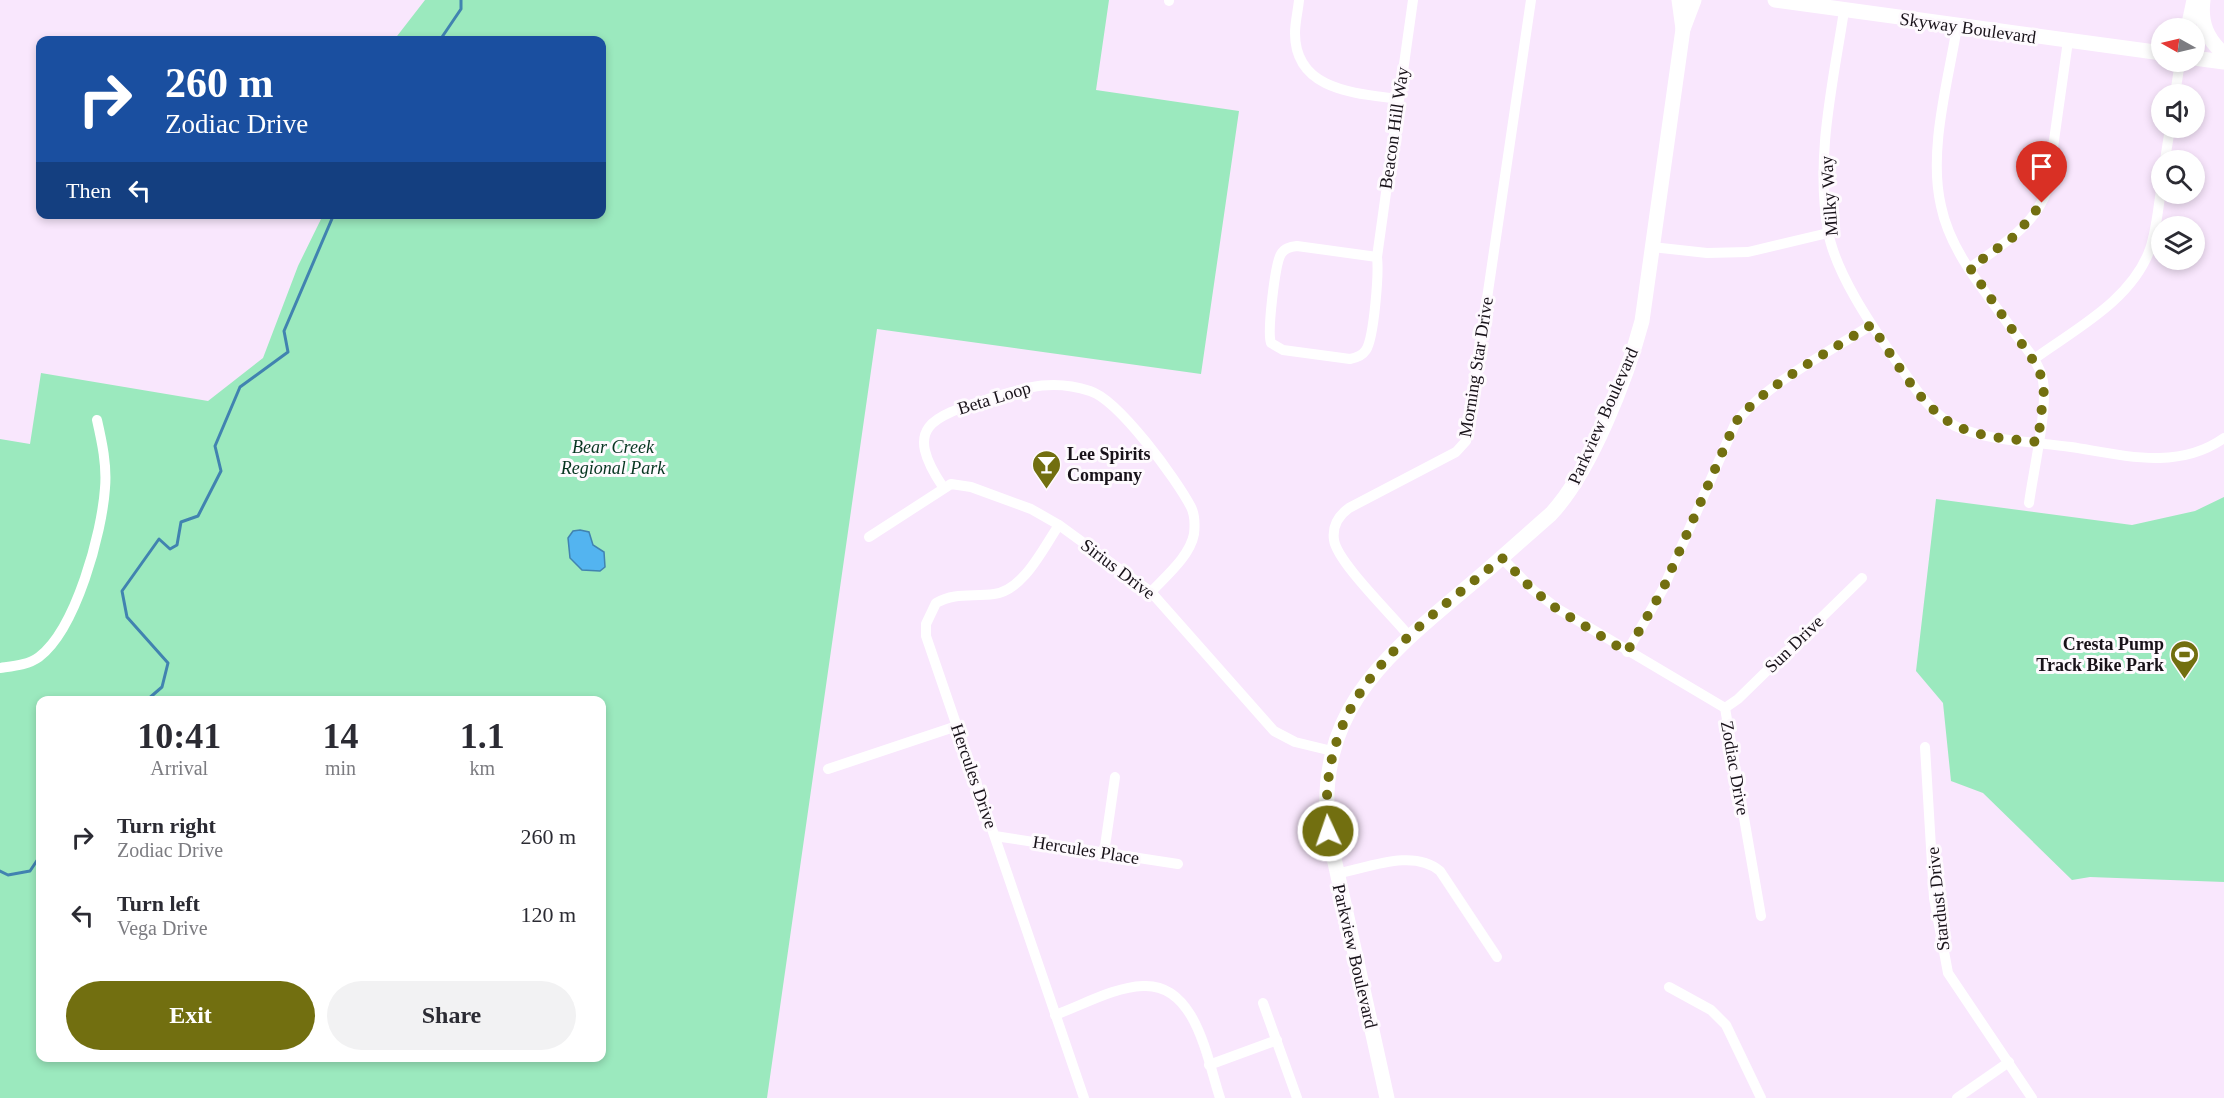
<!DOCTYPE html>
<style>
:root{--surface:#fff;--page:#f2f2f3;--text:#2b2b33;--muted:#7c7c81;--accent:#726f10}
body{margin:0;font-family:Georgia,serif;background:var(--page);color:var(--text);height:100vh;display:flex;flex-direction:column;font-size:22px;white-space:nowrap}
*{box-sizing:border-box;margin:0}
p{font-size:20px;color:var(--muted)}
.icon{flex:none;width:33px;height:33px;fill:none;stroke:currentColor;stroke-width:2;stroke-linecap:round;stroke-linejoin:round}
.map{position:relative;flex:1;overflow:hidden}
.sheet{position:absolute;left:36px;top:696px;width:570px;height:366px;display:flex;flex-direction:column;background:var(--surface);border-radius:12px;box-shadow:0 3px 9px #0003}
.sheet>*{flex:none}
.banner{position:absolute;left:36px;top:36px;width:570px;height:183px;border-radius:12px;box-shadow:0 3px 9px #0003;background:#1a4fa0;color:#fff;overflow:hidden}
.needle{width:39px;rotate:278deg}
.controls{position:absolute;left:2151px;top:18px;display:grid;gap:12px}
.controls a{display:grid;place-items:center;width:54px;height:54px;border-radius:50%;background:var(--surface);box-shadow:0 3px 9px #0003;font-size:30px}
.pin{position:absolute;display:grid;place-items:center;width:51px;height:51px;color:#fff;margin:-62px -26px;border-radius:50% 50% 50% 0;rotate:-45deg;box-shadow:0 0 6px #0007}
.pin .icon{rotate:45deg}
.me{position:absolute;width:66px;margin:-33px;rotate:357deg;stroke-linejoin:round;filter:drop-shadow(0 0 4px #0008)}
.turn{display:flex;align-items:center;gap:21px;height:126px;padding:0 30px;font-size:27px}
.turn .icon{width:78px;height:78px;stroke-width:2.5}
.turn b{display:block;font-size:42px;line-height:51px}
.then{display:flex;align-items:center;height:57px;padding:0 30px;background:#0003;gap:12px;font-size:22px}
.eta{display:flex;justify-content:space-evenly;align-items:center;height:102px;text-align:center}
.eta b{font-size:36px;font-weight:700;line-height:42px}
.action{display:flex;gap:12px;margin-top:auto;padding:12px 30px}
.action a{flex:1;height:69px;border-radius:36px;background:var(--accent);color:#fff;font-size:24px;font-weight:700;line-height:69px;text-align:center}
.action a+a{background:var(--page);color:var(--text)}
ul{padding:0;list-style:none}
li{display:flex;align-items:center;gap:18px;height:78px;padding:0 30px}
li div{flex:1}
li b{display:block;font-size:22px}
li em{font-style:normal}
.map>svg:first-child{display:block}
.green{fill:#9be9be;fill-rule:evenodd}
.water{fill:#53b4f0;stroke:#4183b0;stroke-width:1.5}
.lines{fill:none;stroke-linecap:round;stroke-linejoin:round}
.stream{stroke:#4183b0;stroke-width:3}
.street{stroke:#fff;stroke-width:10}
.secondary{stroke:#fff;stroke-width:15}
.route{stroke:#726f10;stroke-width:10;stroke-dasharray:0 18}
.labels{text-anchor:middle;stroke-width:6;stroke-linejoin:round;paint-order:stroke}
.street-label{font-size:18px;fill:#181219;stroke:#fefafe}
.park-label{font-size:18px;font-style:italic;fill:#063520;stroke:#fefafe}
.poi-label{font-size:18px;font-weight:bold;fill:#181219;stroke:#fefafe;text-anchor:start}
</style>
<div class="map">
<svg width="2224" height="1098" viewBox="0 0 2224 1098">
<rect width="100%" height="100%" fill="#f9e7fd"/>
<g class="green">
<path d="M425,0H1109L1096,90L1239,111L1201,374L877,329L767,1098H0V439L30,444L41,373L208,401L263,358L298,266L323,215L602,214V40H394ZM40,700H602V1058H40Z"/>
<path d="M2224,497V882L2090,877L2072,880L1983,793L1951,781L1943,703L1916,671L1936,499L2132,525L2195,511Z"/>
</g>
<path class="water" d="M580,530L589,532L593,545L604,552L605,567L600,571L582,570L570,558L568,538L573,531Z"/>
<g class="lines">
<g class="stream">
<path d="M440,40L461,9V0"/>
<path d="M147,700L162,687L168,663L127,617L122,591L159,539L170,549L177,545L181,522L198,516L221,471L215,446L240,387L288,352L284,331L334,214"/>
<path d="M0,871L8,875L30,871L40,856"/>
</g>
<g class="street">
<path d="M1299,0C1298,11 1295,22 1295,33C1295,91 1356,93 1398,99"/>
<path d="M1169,1V0"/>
<path d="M1844,11C1833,83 1815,158 1828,231C1835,272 1871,325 1895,359C1912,383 1928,412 1955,426C1986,441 2036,442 2071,447C2122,455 2178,471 2224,438"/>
<path d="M1957,27C1948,82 1928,151 1941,206C1951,255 1989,295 2016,335C2027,349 2040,364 2043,381C2048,408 2033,473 2029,503"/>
<path d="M2175,94L2180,62"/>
<path d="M2165,160L2170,128"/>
<path d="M1297,246L1377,257C1379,273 1374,338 1366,350C1362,356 1356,358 1350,359L1283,350L1271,343C1267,332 1275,264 1281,254C1285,248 1290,247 1297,246Z"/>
<path d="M1652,247L1707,253L1748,252L1828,233"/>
<path d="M1377,257L1413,0"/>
<path d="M1970,268C2000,246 2034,227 2047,190L2068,41"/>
<path d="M2034,359C2075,329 2132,300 2150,249C2157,229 2158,206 2162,185"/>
<path d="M943,487C902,426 932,417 988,399C1025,388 1051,378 1090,391C1119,400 1177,480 1191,507C1195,515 1195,525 1194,534C1190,556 1166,576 1151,592"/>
<path d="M1059,525C1043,548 1024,590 994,594C973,597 955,592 936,603L926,624V636L1084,1098"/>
<path d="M869,537L951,484L971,487L1031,509L1059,525L1151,592L1274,731L1295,742L1332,751"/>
<path d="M1502,558L1533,590L1558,609L1725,708L1761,916"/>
<path d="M1409,636C1393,616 1337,562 1334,540C1332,526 1338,516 1349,508L1456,452L1466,441L1531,0"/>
<path d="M1627,652L1663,589L1735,424C1763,385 1830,352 1871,325"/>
<path d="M0,668C14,666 28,665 39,657C76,629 102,533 105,488C107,465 102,442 97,420"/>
<path d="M1725,708L1738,699L1862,578"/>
<path d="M1925,747L1934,898L1948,973L2032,1098"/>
<path d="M828,769L957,726"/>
<path d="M995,836L1178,864"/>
<path d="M1104,853L1115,777"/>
<path d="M1336,874C1368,868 1413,848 1440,871L1497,957"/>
<path d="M1669,987L1711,1010L1726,1025L1761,1098"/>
<path d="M1263,1003L1297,1098"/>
<path d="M1055,1015C1083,1005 1114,987 1143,986C1196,983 1207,1059 1220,1098"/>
<path d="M1209,1065L1277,1040"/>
<path d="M1957,1098L2009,1062"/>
</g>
<g class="secondary">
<path d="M1679,0L1683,29"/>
<path d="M1775,0L2162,53"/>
<path d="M2203,0C2200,23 2207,39 2224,54"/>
<path d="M2188,28L2194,0"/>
<path d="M2194,58L2224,62"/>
<path d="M1387,1098L1328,831C1317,715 1377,663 1458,595C1490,569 1520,541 1551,514C1591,471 1627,377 1642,321L1683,29L1694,0"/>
</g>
</g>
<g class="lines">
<path class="route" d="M1328,831C1315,694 1409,635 1502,558L1533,590L1557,609L1627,652L1663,589L1735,423C1763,386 1831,351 1871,325C1893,356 1922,411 1957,426C1982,438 2011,439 2038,442L2044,389L2039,369L1970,268L2016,235L2042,203"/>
</g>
<defs>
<symbol id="bar-pin" viewBox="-11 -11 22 30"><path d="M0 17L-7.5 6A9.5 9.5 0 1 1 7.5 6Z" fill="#726f10" stroke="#fefafe"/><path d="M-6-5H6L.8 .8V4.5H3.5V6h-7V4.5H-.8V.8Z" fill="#fff"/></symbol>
<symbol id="stadium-pin" viewBox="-11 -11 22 30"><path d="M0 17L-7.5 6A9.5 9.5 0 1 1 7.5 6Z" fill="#726f10" stroke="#fefafe"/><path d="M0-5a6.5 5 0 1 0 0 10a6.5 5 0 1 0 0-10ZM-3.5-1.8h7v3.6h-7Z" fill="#fff"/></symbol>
</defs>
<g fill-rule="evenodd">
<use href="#bar-pin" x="1030" y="448" width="33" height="45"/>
<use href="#stadium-pin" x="2168" y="638" width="33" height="45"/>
</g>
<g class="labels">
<g class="street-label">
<text transform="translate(1968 28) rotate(8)" y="6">Skyway Boulevard</text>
<text transform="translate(1394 128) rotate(-82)" y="6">Beacon Hill Way</text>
<text transform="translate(1829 196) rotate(-94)" y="6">Milky Way</text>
<text transform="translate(1476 367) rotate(-81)" y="6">Morning Star Drive</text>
<text transform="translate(994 398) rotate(-17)" y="6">Beta Loop</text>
<text transform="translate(1603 416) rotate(-66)" y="6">Parkview Boulevard</text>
<text transform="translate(1118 569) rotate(37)" y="6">Sirius Drive</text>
<text transform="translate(1794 644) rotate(-44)" y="6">Sun Drive</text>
<text transform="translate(1735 768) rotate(80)" y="6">Zodiac Drive</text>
<text transform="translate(974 776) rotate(71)" y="6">Hercules Drive</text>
<text transform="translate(1086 850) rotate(9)" y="6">Hercules Place</text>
<text transform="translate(1938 899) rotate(-96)" y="6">Stardust Drive</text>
<text transform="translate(1355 956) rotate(77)" y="6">Parkview Boulevard</text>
</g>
<g class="park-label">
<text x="613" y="453">Bear Creek<tspan x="613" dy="21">Regional Park</tspan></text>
</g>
<g class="poi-label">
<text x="1067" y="460">Lee Spirits<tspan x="1067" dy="21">Company</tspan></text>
<text x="2164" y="650" text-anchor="end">Cresta Pump<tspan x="2164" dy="21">Track Bike Park</tspan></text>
</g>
</g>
</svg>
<div class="controls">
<a><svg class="needle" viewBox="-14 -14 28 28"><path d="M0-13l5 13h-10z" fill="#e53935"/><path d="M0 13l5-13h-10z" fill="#7c7c81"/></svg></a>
<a><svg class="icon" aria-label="sound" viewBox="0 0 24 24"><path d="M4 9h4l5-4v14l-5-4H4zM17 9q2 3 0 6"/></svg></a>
<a><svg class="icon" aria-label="search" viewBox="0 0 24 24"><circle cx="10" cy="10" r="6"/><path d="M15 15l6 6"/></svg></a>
<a><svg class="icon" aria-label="layers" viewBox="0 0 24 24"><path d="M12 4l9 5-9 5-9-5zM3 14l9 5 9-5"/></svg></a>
</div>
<div class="pin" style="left:2042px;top:203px;background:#d93025"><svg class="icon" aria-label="arrive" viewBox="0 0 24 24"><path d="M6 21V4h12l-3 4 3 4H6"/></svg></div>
<svg class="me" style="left:1328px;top:831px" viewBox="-20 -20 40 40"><circle r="17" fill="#726f10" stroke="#fff" stroke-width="3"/><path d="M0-11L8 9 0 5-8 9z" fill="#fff"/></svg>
<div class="banner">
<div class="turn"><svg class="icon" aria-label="right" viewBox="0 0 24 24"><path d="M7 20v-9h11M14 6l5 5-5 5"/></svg><div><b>260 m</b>Zodiac Drive</div></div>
<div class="then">Then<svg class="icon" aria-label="left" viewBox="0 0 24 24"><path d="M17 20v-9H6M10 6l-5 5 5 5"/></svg></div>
</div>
<section class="sheet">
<div class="eta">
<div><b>10:41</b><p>Arrival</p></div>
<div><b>14</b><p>min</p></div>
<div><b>1.1</b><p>km</p></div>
</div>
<ul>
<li><svg class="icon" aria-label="right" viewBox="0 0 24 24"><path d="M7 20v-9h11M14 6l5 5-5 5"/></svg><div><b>Turn right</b><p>Zodiac Drive</p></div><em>260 m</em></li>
<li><svg class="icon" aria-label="left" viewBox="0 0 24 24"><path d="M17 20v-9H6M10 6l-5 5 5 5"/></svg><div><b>Turn left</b><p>Vega Drive</p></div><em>120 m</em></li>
</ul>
<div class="action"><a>Exit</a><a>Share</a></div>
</section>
</div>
